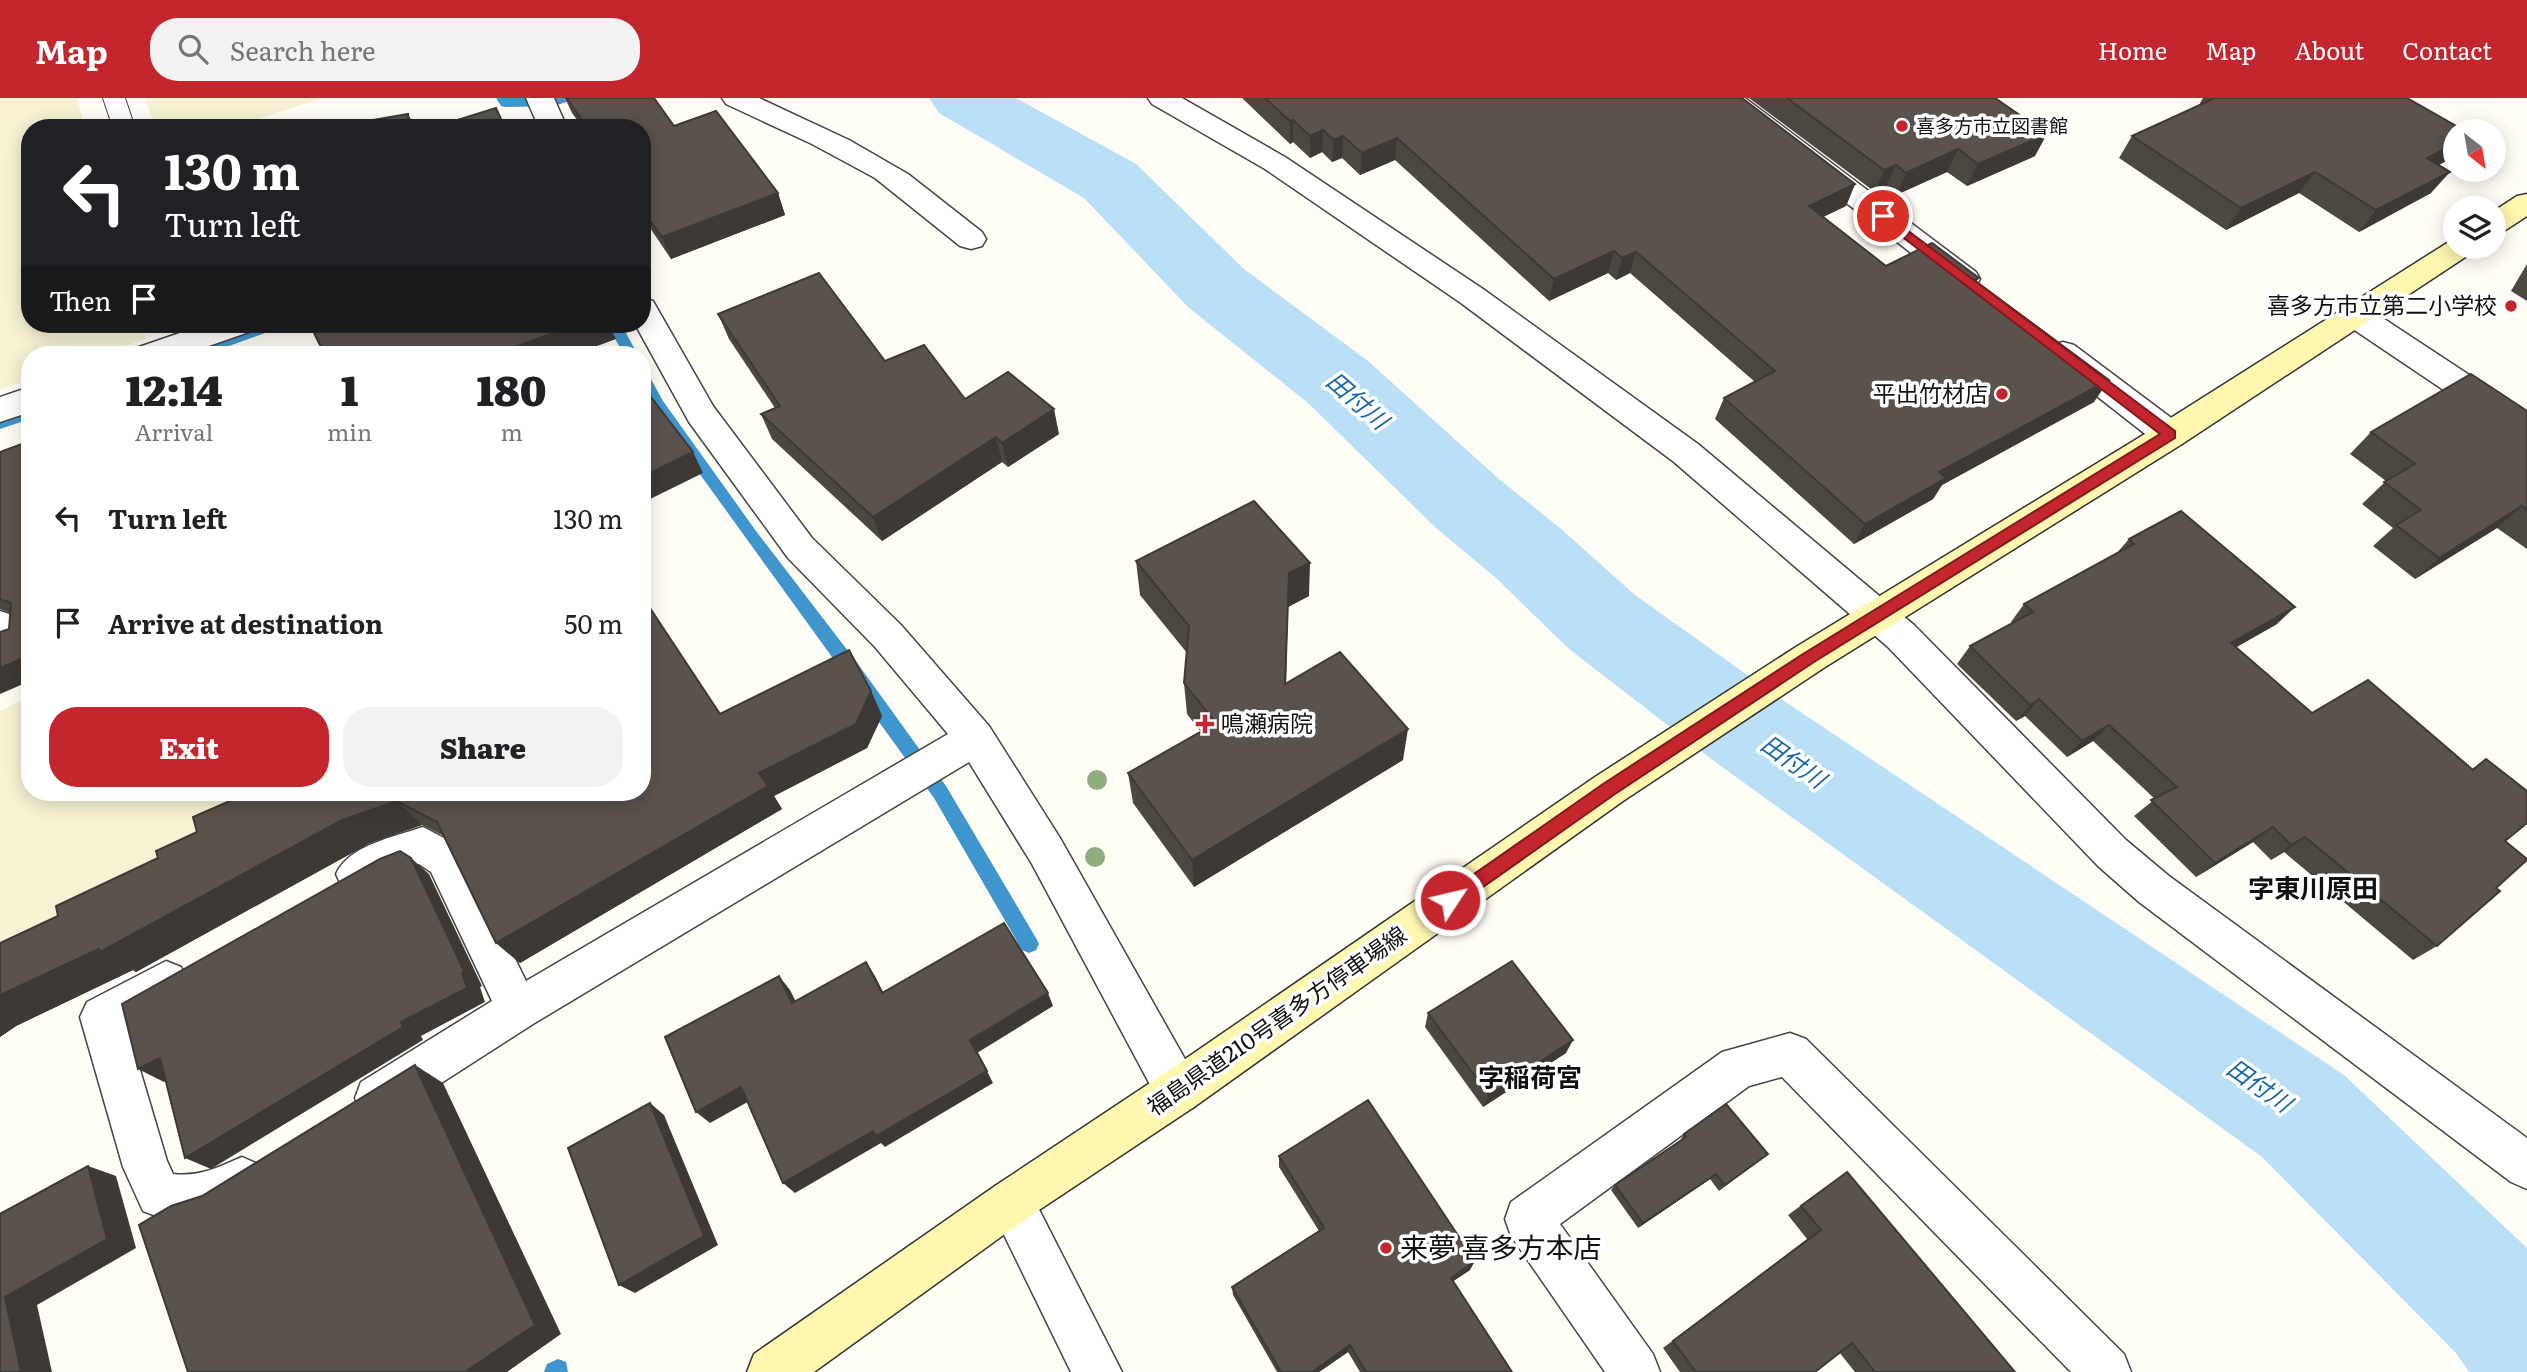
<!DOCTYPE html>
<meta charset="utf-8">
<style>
:root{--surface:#fff;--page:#f2f2f2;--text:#202124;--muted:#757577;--accent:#c4262e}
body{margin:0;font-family:Literata,"Noto Sans JP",serif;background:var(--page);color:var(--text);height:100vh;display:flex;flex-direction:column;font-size:26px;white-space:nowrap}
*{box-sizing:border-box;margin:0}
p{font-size:23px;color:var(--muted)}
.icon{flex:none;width:38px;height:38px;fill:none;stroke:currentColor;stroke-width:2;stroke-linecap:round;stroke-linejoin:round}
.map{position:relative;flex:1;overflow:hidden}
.drawer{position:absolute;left:21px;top:248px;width:630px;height:455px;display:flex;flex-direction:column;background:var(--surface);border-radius:28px;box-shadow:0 4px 18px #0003}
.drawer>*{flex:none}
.hud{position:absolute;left:21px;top:21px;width:630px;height:214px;border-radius:28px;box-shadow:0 4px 18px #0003;background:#202124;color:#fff;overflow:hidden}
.needle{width:46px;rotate:149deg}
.fabs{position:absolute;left:2443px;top:21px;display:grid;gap:14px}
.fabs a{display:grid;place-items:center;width:63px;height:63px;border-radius:50%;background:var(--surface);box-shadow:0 4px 18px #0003;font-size:35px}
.pin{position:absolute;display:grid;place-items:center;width:60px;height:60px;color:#fff;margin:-30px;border:4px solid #fff;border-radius:50%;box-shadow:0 2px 7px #0007}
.me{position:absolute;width:77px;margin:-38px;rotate:55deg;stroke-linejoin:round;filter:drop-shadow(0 0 5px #0008)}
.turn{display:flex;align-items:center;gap:24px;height:147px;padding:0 28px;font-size:32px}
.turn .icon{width:91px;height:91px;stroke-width:2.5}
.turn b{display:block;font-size:49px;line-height:60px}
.then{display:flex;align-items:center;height:66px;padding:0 28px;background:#0003;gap:14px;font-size:26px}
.eta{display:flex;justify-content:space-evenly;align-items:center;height:119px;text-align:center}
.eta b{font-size:42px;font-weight:800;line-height:49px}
.primary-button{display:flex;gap:14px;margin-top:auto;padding:14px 28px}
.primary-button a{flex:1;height:80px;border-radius:28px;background:var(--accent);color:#fff;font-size:28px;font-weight:800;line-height:80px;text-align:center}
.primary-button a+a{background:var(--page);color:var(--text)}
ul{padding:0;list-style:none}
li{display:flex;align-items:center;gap:21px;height:105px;padding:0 28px}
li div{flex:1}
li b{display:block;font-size:26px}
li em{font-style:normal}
header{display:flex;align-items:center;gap:42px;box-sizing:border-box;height:98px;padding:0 35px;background:var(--accent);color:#fff}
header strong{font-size:33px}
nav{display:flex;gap:38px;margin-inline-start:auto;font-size:24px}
.search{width:490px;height:63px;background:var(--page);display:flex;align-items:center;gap:18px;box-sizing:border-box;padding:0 24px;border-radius:28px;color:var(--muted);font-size:26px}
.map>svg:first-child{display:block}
.farmland{fill:#f6f3d4}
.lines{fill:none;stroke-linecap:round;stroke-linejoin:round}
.stream{fill:#3f96cf;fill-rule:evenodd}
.river{fill:#b9e0f7;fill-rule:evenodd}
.service-casing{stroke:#444;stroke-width:2}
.minor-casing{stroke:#444;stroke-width:3}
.tertiary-casing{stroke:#444;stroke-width:3}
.secondary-casing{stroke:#333;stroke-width:3}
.service{fill:#fff;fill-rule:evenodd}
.minor{fill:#fff;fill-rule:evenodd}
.tertiary{fill:#fff;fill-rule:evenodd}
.secondary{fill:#fff6b0;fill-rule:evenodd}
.tree{fill:#8dad7f}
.wall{fill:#4d4742}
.shaded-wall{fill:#3f3936}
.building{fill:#5a524d;stroke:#3f3936;stroke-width:2}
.route{fill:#c4262e;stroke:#7f191e;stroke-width:2}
.poi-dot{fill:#c4262e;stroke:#fff;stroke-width:2.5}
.labels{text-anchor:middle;stroke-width:7;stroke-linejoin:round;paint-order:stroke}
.far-poi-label{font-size:19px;fill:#111;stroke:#fff;text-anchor:start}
.poi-label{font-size:23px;fill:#111;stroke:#fff;text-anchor:end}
.street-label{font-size:23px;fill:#111;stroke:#fff}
.water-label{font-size:24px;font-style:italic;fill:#1768a6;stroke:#fff}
.quarter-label{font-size:26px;font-weight:bold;fill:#111;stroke:#fff}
.near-poi-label{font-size:28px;fill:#111;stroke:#fff;text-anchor:start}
</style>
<header>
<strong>Map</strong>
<div class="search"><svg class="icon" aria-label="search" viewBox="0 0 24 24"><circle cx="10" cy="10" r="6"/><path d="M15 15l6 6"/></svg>Search here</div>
<nav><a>Home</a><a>Map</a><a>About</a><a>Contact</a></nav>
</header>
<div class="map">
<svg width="2527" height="1274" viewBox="0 0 2527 1274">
<rect width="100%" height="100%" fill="#fffdf5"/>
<g class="farmland">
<path d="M0,0H77L85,30H30V226H142L146,241L98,257H30V281L0,292Z"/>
<path d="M145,0H324L229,30H156Z"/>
<path d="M30,598V695H286L7,859L0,843V613Z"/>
</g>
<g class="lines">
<g class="stream">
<path d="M496,0H579L554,8L505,9L501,8Z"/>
<path d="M263,226H284L282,229L204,257H183L185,253Z"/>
<path d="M607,226H621L638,257H624Z"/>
<path d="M642,273L647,274L663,303L756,433L858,566L946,688L1036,840L1039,846L1036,852L1029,855L1022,852L934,700L652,310L642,292Z"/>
<path d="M30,310V321L0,331V320Z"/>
<path d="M558,1261L566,1264L568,1274H544L547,1266Z"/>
</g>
<path class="river" d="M929,0H1016L1136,66L1244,171L1368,263L1499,381L1560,430L1635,497L1784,603L2344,977L2527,1150V1274H2469L2456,1255L2262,1059L1714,663L1569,551L1496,480L1435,429L1308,305L1188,209L1084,100L939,15Z"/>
<defs>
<path id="service" d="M103,0H125L135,30H113Z"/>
<g id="minor">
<path d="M526,0H554L567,30H539Z"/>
<path d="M722,0H759L849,42L908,76L982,134L986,141L982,148L971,151L960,148L875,80L812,46L726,6Z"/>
<path d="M1148,0H1182L1285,59L1483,191L1698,346L1914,527L2126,742L2169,778L2527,1040V1091L2511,1084L2139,804L2098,768L1888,549L1674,364L1461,205L1265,71L1152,6Z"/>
<path d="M1714,0H1745L1976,174L1980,181L1976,188L1965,191L1954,188L1718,6Z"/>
<path d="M642,200L653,203L713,308L812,440L901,527L989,628L1060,740L1194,977L1200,993L1194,1009L1178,1015L1162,1009L1032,766L969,664L533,926L393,1016L377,1022L361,1016L355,1000L361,984L492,903L431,774L419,766L356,794L342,789L336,776C349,747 394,739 423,729L459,748L526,883L948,636L875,549L788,460L689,324L635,226H642Z"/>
<path d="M2355,206L2366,209L2527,315V343L2515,340L2344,225L2339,217L2344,209Z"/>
<path d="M206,226H254L249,234L183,257H134L139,249Z"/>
<path d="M2063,244L2074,247L2182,328L2187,337L2182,346L2170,349L2158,346L2052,263L2047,255L2052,247Z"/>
<path d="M30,289V314L0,324V299Z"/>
<path d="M0,513L30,523V545L17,549L0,543Z"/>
<path d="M166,863L181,869L187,883L181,897L127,928L167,1063L173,1076C201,1079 218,1069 242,1059L258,1066L265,1082C263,1086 262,1094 259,1098C254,1104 241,1108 234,1111C202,1125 176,1127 143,1113L123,1069L80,919L87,904Z"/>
<path d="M1790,935L1806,941L2124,1256L2131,1274H2071L1782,979L1749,988L1560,1126L1653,1256L1660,1274H1605L1511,1138L1505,1121L1511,1104L1722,954Z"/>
</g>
<path id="tertiary" d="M1011,1081L1027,1088L1122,1274H1071L988,1104L995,1088Z"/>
<g id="secondary">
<path d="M2527,96V118L2504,133L2494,136V113L2517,98Z"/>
<path d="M2455,140V149H2474L2470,156L2182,346L1822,571L1623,703L1194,1009L1027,1120L814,1274H747L754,1256L995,1088L1162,977L1595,679L1796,549L2158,328Z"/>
</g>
</defs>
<use href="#service" class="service-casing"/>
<use href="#minor" class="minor-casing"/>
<use href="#tertiary" class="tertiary-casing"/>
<use href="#secondary" class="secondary-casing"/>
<use href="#service" class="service"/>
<use href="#minor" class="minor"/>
<use href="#tertiary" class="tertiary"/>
<use href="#secondary" class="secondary"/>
</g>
<g class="tree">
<circle cx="1097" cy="682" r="10"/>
<circle cx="1095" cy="759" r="10"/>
</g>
<g class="wall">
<path d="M565,0H654L674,28L778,95L785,117L671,161L642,118V30H583L572,15Z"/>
<path d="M1242,0H1742L1855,86L1846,108L1823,119L1886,168L1979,180L1976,184L2094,304L1942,387L1933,401L1854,446L1715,321L1724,300L1755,284L1630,175L1616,182L1608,175L1549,203L1395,62L1360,77L1342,60L1332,64L1322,54L1310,60L1293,44L1290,46Z"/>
<path d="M1749,0H1995L2035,58L1967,88L1947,74L1896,97L1886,89L1875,94Z"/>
<path d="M2203,0H2407L2455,33V57L2439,67L2431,95L2359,134L2299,95L2226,132L2119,60L2132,38L2199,7Z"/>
<path d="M2527,166V203L2511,193Z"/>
<path d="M718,216L885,263L965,301L1059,336L1008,369L1002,364L882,443L772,341L761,316L775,310L729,241Z"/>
<path d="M2527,313V451L2497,430L2415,481L2373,448L2393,430L2362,406L2386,383L2350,356L2371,334Z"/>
<path d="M0,354L30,583L9,531L10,515L0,511Z"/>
<path d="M2129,441L2277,526L2236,549L2312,615L2472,671L2486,661L2505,743L2496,790L2437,848L2413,862L2284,754L2271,762L2253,744L2196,779L2134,718L2155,701L2093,643L2067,659L2025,618L2016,623L1957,566L1970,548L2012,525L2011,524L2024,506L2116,456Z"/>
<path d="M1136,463L1309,498L1288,509L1286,586L1403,662L1194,789L1133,705L1128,675L1201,634L1187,616L1184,585L1187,555L1140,497Z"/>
<path d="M871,593L882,618L867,650L774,698L782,711L520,865L496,845L444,738L422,727L370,745L136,874L133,872L16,928L0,939V845L58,818L158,760L252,696L720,616Z"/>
<path d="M1428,915L1566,955L1483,1009L1425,929Z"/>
<path d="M1684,1036L1768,1056L1719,1093L1710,1081L1638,1130L1611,1092L1615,1087L1680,1043Z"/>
<path d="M1279,1058L1470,1172L1453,1183L1512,1274H1360L1348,1254L1319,1274H1277L1233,1197L1232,1189L1319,1133L1279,1069Z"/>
<path d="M1847,1074L2015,1274H1855L1839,1254L1815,1274H1680L1663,1250L1807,1141L1788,1117Z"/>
</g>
<g class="shaded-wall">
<path d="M408,16L416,30H408Z"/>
<path d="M1293,22V44L1290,46V23Z"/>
<path d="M1323,32L1322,54L1310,60V38Z"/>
<path d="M2047,36L2035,58L1967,88L1978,66Z"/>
<path d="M1343,38L1342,60L1332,64L1334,42Z"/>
<path d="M1397,40L1395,62L1360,77L1362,55Z"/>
<path d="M2455,46V57L2454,59L2410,82L2427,60Z"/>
<path d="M1958,51L1947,74L1896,97L1906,75Z"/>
<path d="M1896,67L1886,89L1875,94L1884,72Z"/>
<path d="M2315,74L2299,95L2226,132L2241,110Z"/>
<path d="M2450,74L2431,95L2359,134L2376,112Z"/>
<path d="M1855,86L1846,108L1800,130L1809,108Z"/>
<path d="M778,95L785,117L671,161L662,139Z"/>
<path d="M1614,153L1608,175L1549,203L1554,181Z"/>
<path d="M1636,154L1630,175L1616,182L1622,160Z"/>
<path d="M578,226H608L616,241L573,257H492Z"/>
<path d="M2109,282L2094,304L1942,387L1933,401L1854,446L1865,426L1939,374Z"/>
<path d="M1054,311L1059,336L1008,369L1002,345Z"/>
<path d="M996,339L1002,364L882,443L873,419Z"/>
<path d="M693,354L703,375L642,405V379Z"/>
<path d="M2522,408L2497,430L2415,481L2439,460Z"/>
<path d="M1310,465L1309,498L1288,509L1289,475Z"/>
<path d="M2295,509L2277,526L2214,562L2231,545Z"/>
<path d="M30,557V583L0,596V570Z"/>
<path d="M871,593L882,618L867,650L774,698L782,711L520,865L496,845L759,675Z"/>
<path d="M2039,601L2025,618L2016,623L2030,607Z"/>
<path d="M2109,627L2093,643L2067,659L2082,643Z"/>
<path d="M1408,631L1403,662L1194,789L1192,762Z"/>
<path d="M397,703L422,727L370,745L136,874L133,872L16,928L0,939V897L342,722Z"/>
<path d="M2273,729L2253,744L2196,779L2215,765Z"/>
<path d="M2305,739L2284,754L2271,762L2291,747Z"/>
<path d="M411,760L429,776L482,888L480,889L485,904L421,938L423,942L211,1071L185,1060L401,924Z"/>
<path d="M866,864L875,878L890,908L882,895Z"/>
<path d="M779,878L790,892L803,918L792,905Z"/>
<path d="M1048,895L1053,908L977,955L970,942Z"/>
<path d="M1573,942L1566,955L1483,1009L1489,997Z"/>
<path d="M160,960L186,972L164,984L138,971Z"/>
<path d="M415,967L443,985L561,1236L507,1274H465Z"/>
<path d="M987,973L993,985L885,1049L881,1045L795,1095L783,1085L873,1033Z"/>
<path d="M741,989L753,1001L710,1025L696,1014Z"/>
<path d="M650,1005L664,1017L718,1147L635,1195L619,1187Z"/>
<path d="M88,1068L116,1078L136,1150L37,1207L52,1274H21L5,1199Z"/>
<path d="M1716,1076L1710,1081L1638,1130L1643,1125Z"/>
<path d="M1475,1163L1470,1172L1446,1188L1451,1180Z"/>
<path d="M1350,1247L1348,1254L1319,1274H1312Z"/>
</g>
<g class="building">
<path d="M567,0H654L674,28L716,13L778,95L662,139L642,111V30H587Z"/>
<path d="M1265,0H1742L1855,86L1809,108L1886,168L1932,145L1979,180L1974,182L2109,282L1939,374L1946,380L1865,426L1724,300L1775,273L1636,154L1622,160L1614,153L1554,181L1397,40L1362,55L1343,38L1334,42L1323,32L1310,38L1293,22L1290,23Z"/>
<path d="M1787,0H1995L2047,36L1978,66L1958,51L1906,75L1896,67L1884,72Z"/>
<path d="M2215,0H2407L2465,33H2455V46L2427,60L2450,74L2376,112L2315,74L2241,110L2132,38Z"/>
<path d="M496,10L505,30H432Z"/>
<path d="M408,16V30H361V24Z"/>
<path d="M819,175L885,263L924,247L965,301L1008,274L1054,311L1002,345L996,339L873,419L761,316L780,308L718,216Z"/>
<path d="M311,226H578L492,257H325L315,237Z"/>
<path d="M2471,276L2527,313V412L2522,408L2439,460L2396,427L2421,412L2384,384L2415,366L2371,334Z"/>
<path d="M651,299L693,354L642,379V304Z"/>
<path d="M30,343V557L0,570V534L9,531L11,505L0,501V354Z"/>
<path d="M1254,403L1310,465L1289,475L1285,586L1340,554L1408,631L1192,762L1128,675L1216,625L1184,585L1189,528L1136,463Z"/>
<path d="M2181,413L2295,509L2231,545L2312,615L2368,582L2473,672L2486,661L2527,693V725L2505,743L2527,761V762L2496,790L2500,793L2437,848L2305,739L2291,747L2273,729L2215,765L2151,702L2177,689L2109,627L2082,643L2039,601L2030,607L1970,548L2033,514L2024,506L2134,446L2129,441Z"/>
<path d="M642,498L720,616L849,552L871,593L856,626L759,675L768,688L496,845L437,724L397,703L342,722L100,854L99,851L0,897V845L58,818L56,808L158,760L156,753L197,734L193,719L248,695H250L251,696L255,695H642Z"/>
<path d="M400,753L411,760L464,873L462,875L467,890L401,924L403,929L185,1060L160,960L138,971L122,906L380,761Z"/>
<path d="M1004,825L1048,895L970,942L987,973L876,1038L873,1033L783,1085L741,989L696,1014L665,939L779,878L792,905L866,864L882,895Z"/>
<path d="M1512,863L1573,942L1489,997L1428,915Z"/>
<path d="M415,967L535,1227L465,1274H188L139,1127L171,1108L202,1098Z"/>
<path d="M1368,1002L1475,1163L1451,1180L1512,1274H1366L1350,1247L1312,1274H1281L1232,1189L1324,1130L1279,1058Z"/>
<path d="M650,1005L704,1138L619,1187L568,1050Z"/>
<path d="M1726,1006L1768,1056L1725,1087L1716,1076L1643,1125L1615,1087L1686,1039L1684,1036Z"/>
<path d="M88,1068L107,1141L5,1199L21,1274H0V1116Z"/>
<path d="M1847,1074L2015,1274H1875L1852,1245L1815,1274H1696L1673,1243L1821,1132L1801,1108Z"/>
</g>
<path class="route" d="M1883,114L2175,333V340L1814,564L1615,696L1456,808L1450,810L1444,808L1441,802L1444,797L1603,686L1803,556L2160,336L1879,121V115Z"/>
<g class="poi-dot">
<circle cx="1902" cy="28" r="7"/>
<circle cx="2511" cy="208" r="7"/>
<circle cx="2002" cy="296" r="7"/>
<path d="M1201.5 615.5h7v7h7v7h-7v7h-7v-7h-7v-7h7z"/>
<circle cx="1386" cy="1150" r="7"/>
</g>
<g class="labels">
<g class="far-poi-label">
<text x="1916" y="35">喜多方市立図書館</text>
</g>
<g class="poi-label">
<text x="2497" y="216">喜多方市立第二小学校</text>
<text x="1988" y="304">平出竹材店</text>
<text x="1221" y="634" text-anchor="start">鳴瀬病院</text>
</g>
<g class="street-label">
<text transform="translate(1277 923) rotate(-35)" y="8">福島県道210号喜多方停車場線</text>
</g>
<g class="water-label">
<text transform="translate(1357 303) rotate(41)" y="8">田付川</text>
<text transform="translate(1793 664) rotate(35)" y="8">田付川</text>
<text transform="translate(2259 988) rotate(35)" y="8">田付川</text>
</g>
<g class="quarter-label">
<text x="2313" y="800">字東川原田</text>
<text x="1530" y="989">字稲荷宮</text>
</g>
<g class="near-poi-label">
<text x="1400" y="1160">来夢 喜多方本店</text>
</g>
</g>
</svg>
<div class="fabs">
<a><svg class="needle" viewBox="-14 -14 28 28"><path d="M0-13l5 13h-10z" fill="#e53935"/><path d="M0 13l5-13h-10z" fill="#757577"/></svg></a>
<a><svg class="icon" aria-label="layers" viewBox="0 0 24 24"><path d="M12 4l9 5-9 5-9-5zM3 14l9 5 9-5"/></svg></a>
</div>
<div class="pin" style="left:1883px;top:118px;background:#d93025"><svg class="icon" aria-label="arrive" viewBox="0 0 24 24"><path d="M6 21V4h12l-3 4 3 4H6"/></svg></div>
<svg class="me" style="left:1450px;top:802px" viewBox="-20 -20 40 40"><circle r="17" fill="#c4262e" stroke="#fff" stroke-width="3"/><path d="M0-11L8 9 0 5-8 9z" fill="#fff"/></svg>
<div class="hud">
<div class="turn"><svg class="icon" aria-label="left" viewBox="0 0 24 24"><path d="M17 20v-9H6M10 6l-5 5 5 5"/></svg><div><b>130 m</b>Turn left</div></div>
<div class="then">Then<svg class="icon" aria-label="arrive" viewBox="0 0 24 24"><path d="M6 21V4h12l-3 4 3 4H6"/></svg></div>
</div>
<section class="drawer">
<div class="eta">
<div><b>12:14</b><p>Arrival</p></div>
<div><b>1</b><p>min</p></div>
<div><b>180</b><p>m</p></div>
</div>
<ul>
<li><svg class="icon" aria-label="left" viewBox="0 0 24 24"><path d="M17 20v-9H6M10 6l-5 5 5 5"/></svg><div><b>Turn left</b></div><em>130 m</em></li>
<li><svg class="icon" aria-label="arrive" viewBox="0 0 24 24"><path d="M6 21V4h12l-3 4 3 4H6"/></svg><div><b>Arrive at destination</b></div><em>50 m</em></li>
</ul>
<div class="primary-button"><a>Exit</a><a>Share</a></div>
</section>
</div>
